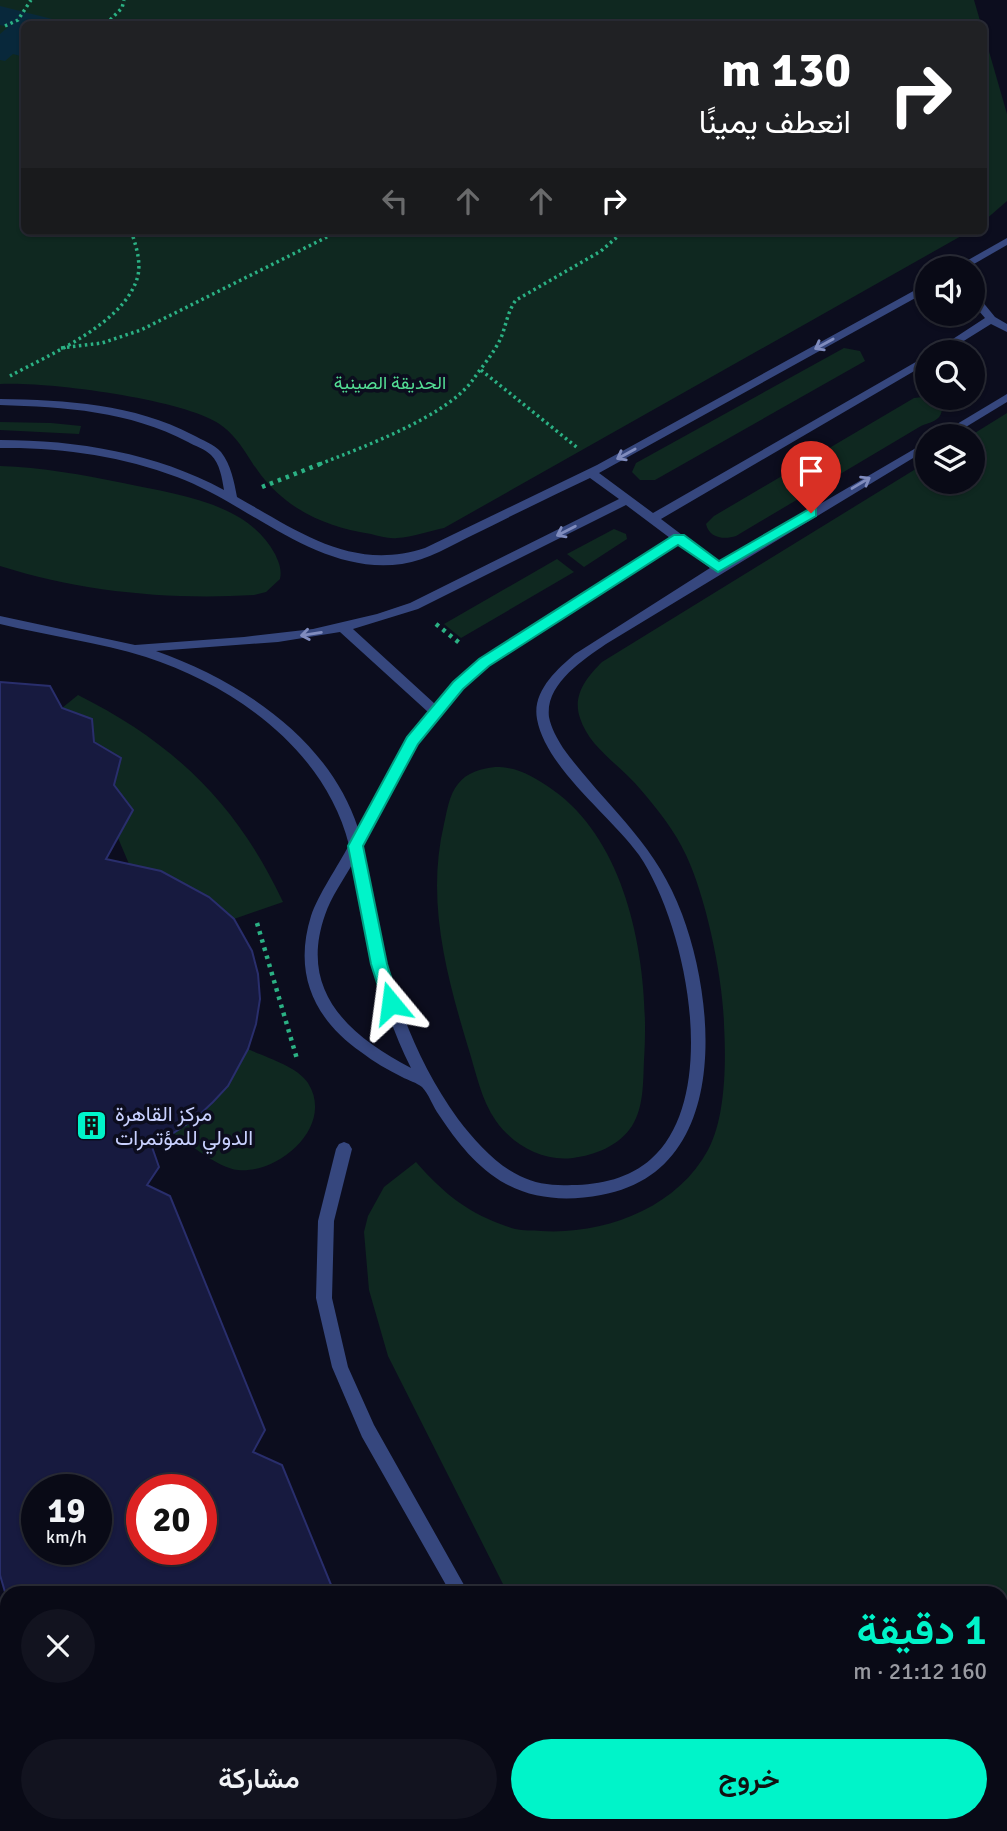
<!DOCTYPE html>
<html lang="ar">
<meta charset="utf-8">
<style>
:root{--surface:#090a16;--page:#12131f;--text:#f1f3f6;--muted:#999aa1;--line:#292b35;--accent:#00f4c9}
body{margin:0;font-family:Signika,Vazirmatn,sans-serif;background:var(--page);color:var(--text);direction:rtl;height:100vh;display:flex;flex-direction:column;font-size:26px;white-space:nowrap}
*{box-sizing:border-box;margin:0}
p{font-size:23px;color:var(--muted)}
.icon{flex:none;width:38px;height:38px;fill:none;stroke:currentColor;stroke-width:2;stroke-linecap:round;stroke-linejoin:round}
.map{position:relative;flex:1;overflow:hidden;direction:ltr}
.side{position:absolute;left:0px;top:1586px;width:1008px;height:247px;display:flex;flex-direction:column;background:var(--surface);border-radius:21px 21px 0 0;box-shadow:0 2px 5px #0004,0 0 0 2px var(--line);direction:rtl}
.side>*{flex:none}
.guide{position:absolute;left:21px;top:21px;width:966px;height:214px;border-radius:10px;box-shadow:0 2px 5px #0004,0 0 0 2px var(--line);direction:rtl;background:#202124;color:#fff;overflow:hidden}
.fabs{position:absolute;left:915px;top:256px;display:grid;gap:14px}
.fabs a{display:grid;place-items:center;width:70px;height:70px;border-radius:50%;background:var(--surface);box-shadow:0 2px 5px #0004,0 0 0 2px var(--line);font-size:35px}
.speed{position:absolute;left:21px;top:1474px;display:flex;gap:14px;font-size:35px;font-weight:700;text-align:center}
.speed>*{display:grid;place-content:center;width:91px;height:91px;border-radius:50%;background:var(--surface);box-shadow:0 2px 5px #0004,0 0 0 2px var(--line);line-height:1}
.speed small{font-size:18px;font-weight:400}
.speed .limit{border:10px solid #d22;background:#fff;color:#111}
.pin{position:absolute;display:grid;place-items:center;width:60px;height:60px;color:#fff;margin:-72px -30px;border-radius:50% 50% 50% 0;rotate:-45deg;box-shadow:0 0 7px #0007}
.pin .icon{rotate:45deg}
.me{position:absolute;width:77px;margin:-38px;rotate:344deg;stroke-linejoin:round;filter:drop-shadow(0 0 5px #0008)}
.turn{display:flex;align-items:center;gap:24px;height:147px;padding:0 21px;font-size:32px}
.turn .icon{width:91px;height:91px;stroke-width:2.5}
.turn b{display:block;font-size:49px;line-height:60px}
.lanes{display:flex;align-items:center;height:66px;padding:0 21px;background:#0003;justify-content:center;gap:35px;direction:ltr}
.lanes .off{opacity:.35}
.round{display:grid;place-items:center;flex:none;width:74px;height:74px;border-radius:37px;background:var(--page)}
.summary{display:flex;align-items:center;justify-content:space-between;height:119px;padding:0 21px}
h1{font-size:42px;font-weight:600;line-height:52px;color:var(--accent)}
.button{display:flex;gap:14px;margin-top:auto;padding:14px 21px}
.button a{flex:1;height:80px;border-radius:42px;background:var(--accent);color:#111;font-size:28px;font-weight:600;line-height:80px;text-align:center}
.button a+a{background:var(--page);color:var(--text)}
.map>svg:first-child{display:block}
.green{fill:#0f2820}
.water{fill:#08283b}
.building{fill:#171a3f;stroke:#292e6c;stroke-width:2;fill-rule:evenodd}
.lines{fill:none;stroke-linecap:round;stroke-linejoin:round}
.path-far2{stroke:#2bb184;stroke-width:3.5;stroke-dasharray:2.5 3.5;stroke-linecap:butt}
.path-far1{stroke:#2bb184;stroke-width:4.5;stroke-dasharray:3.5 5;stroke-linecap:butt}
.path{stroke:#2bb184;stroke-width:5;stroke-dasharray:4.5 6;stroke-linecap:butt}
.lane{fill:#36477e;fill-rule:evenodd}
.oneway{stroke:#808cbe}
.route{fill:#00f4c9;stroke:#009f83;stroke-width:2}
.labels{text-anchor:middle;stroke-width:7;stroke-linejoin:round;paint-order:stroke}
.far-park-label{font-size:18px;fill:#54e096;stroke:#0c0d1e}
.poi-label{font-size:21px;fill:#c9d1ff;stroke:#0c0d1e;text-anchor:start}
</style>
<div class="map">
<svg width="1007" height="1831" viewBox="0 0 1007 1831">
<rect width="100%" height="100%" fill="#0c0d1e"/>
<g class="green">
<path d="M0,0H974L981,24H24V231H970L444,528C429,531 413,537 397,538C389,539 379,536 371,534C330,528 292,512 265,480C247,459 242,439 218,423C181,399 46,381 0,384Z"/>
<path d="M984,34L1007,114V201L984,221Z"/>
<path d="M844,348L860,351L865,361L655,480H640L632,472L636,463Z"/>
<path d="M923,397L942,409C941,421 931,422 921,426L736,536C724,540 709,538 706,524L714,516L914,398Z"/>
<path d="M1007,413V1829L998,1825H1001V1592H507L388,1356L369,1290L364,1232L368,1216L384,1187L416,1162C446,1196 470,1215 515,1229C523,1231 533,1230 541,1231C604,1235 677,1208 708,1150C726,1117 726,1061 724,1025C723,978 706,897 686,855C675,831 658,810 641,790C622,766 590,749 580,718C572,695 587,677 602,662L927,462L928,481H973V436H970Z"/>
<path d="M0,422L51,423L81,426L79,434L0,430Z"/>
<path d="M0,466C42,467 82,475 123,483C174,494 248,502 275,554C279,563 282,569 280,579L266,592L254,595C168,600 83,592 0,566Z"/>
<path d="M614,529L626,534L627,539L584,567L567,554Z"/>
<path d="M557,559L574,572L461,638L444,624Z"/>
<path d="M78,695C174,743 237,804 283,902L234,919C202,890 172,874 129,864L118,838L133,810L114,785L121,758L94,742L91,719L62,708Z"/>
<path d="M495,767C519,767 534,777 553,790C631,845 650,971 644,1060C643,1082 644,1107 632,1126C619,1146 595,1155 573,1158C543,1162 513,1145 496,1121C481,1100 476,1072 468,1047C446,974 426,900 444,824C447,811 449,795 458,784C467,772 481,769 495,767Z"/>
<path d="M248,1049C265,1057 297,1066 308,1083C335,1126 279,1174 238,1170C218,1168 190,1144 173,1133C207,1111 231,1086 248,1049Z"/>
<path d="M0,1790L7,1791V1825H69L70,1831H0Z"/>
<path d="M430,1825H581L590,1831H433Z"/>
</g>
<path class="water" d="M0,6L68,23L24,24V57L13,54L5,61L0,60V34L8,27L0,25Z"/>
<path class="building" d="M0,682L50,686L62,708L92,719L94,742L121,758L114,785L133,810L106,859L161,871L209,897L234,919L252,951L258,974L260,999L256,1024L248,1049L228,1086L213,1102L195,1119L152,1147L159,1167L147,1185L170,1196L265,1430L253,1452L282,1465L334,1592H5L0,1575ZM37,1489H96V1549H37ZM142,1489H201V1549H142Z"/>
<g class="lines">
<g class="path-far2">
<path d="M106,24L122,8L124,0"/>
<path d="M5,26L18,20L31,0"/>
<path d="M61,348L102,343L141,330L339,231"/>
<path d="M481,370L579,449"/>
<path d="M10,376C50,354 122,325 137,279C142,264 136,245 131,231"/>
<path d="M320,464C363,447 445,417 472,381C481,368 493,354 500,340C506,327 507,312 516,300L601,251L624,231"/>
</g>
<g class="path-far1">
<path d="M262,487L325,462"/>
<path d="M436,624L462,645"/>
<path d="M257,923L297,1059"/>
</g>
<path class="path" d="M693,1831L694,1825"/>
<g class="lane">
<path d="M1007,238V245L967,268H954Z"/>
<path d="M928,283V291L599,473L653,513L928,355V363L661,519L719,563L928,441V449L606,644C583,660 545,684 549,717C551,728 557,738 563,748C606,807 655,841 682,914C717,1007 729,1173 601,1195C569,1201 535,1200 506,1184C477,1168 457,1142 439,1115C433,1107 429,1094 422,1087C417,1083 408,1080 402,1077C388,1070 374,1062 361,1052C314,1019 293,974 311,916C318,895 338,866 349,845C325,750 235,686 146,657C99,642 48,636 0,624V616L135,645L244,637L313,629L377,614L410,603L619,499L590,478C552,496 513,515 475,534C452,545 428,560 402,564C318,576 250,504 177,477C121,456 60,447 0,448V440C77,440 156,453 224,490C222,478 220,464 211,455C205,449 195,446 188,442C129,411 65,407 0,405V399C66,400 134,404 193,435C202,440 214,444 221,452C231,465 234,481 237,497C298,531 352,572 425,548L597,465ZM626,505L670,538L480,659L454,682L435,704L353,629L418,609ZM678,544L710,568L575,654C556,670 532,692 537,719C546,768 610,815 639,855C686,924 722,1096 651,1159C630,1178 600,1185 572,1185C554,1186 536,1184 520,1176C495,1164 475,1141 458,1119C412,1055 388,983 375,906C373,894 362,850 364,842C369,828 379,814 386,801C397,782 405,761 418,743C438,714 462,688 488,665ZM340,632L428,712L407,738L358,828C329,739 241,681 156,651L278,642ZM353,863C368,935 377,1001 411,1068C350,1036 298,992 325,915C331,897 344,879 353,863Z"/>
<path d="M973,294L977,295L995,317L1007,324V332L991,324L946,352H933L985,318L973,304Z"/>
<path d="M1007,394V402L951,436H937Z"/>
<path d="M344,1142L349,1144L352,1149L334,1221L332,1298L348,1367L374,1425L468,1592H450L362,1437L332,1367L316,1298L318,1221L336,1149L339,1144Z"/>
<path d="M793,1825H879L882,1831H795Z"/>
</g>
</g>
<defs><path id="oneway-shaft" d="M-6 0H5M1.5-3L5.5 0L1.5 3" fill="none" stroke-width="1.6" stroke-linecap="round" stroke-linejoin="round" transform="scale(1.75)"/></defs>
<g class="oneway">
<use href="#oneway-shaft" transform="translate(824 344) rotate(151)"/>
<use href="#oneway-shaft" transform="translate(626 454) rotate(151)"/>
<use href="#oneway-shaft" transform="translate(861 483) rotate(-31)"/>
<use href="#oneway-shaft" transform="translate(566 531) rotate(153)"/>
<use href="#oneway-shaft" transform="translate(311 634) rotate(171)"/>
</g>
<path class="route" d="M811,508L816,509V516L718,572L678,545L489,666L463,689L418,744L363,846L387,964L399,1003L397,1008H385L371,964L348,846L407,737L453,682L479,659L674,535H684L719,561Z"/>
<defs>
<symbol id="building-square" viewBox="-11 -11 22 22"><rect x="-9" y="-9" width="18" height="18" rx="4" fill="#00f4c9" stroke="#0c0d1e"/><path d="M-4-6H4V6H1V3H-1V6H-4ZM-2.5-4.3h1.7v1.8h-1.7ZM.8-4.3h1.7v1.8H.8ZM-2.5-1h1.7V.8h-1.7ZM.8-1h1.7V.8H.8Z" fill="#111"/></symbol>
</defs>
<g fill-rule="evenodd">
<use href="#building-square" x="74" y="1108" width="35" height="35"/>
</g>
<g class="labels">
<g class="far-park-label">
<text x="390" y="389">الحديقة الصينية</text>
</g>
<g class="poi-label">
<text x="115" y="1121">مركز القاهرة<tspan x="115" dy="24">الدولي للمؤتمرات</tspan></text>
</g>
</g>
</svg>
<div class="fabs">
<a><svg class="icon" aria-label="sound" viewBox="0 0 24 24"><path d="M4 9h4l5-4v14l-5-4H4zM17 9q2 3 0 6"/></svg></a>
<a><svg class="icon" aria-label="search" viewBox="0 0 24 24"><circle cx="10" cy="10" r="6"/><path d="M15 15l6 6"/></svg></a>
<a><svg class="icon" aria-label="layers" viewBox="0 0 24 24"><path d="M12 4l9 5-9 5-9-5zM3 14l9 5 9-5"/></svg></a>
</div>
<div class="speed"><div>19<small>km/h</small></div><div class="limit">20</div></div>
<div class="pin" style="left:811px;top:513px;background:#d93025"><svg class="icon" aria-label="arrive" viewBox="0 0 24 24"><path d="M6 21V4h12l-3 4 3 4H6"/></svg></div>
<svg class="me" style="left:391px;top:1003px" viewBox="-20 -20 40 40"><path d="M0-17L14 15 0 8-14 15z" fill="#00f4c9" stroke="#fff" stroke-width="4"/></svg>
<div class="guide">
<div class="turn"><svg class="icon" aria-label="right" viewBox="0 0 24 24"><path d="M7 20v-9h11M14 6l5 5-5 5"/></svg><div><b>130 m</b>انعطف يمينًا</div></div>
<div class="lanes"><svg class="icon off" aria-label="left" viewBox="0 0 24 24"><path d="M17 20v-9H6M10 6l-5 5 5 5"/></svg><svg class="icon off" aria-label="ahead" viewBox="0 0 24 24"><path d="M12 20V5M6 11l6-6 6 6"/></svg><svg class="icon off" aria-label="ahead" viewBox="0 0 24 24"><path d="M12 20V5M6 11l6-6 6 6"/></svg><svg class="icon" aria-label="right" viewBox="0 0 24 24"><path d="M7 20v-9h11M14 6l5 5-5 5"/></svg></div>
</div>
<section class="side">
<div class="summary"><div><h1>1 دقيقة</h1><p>160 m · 21:12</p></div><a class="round"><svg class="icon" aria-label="close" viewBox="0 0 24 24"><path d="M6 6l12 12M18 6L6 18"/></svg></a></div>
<div class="button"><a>خروج</a><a>مشاركة</a></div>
</section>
</div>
